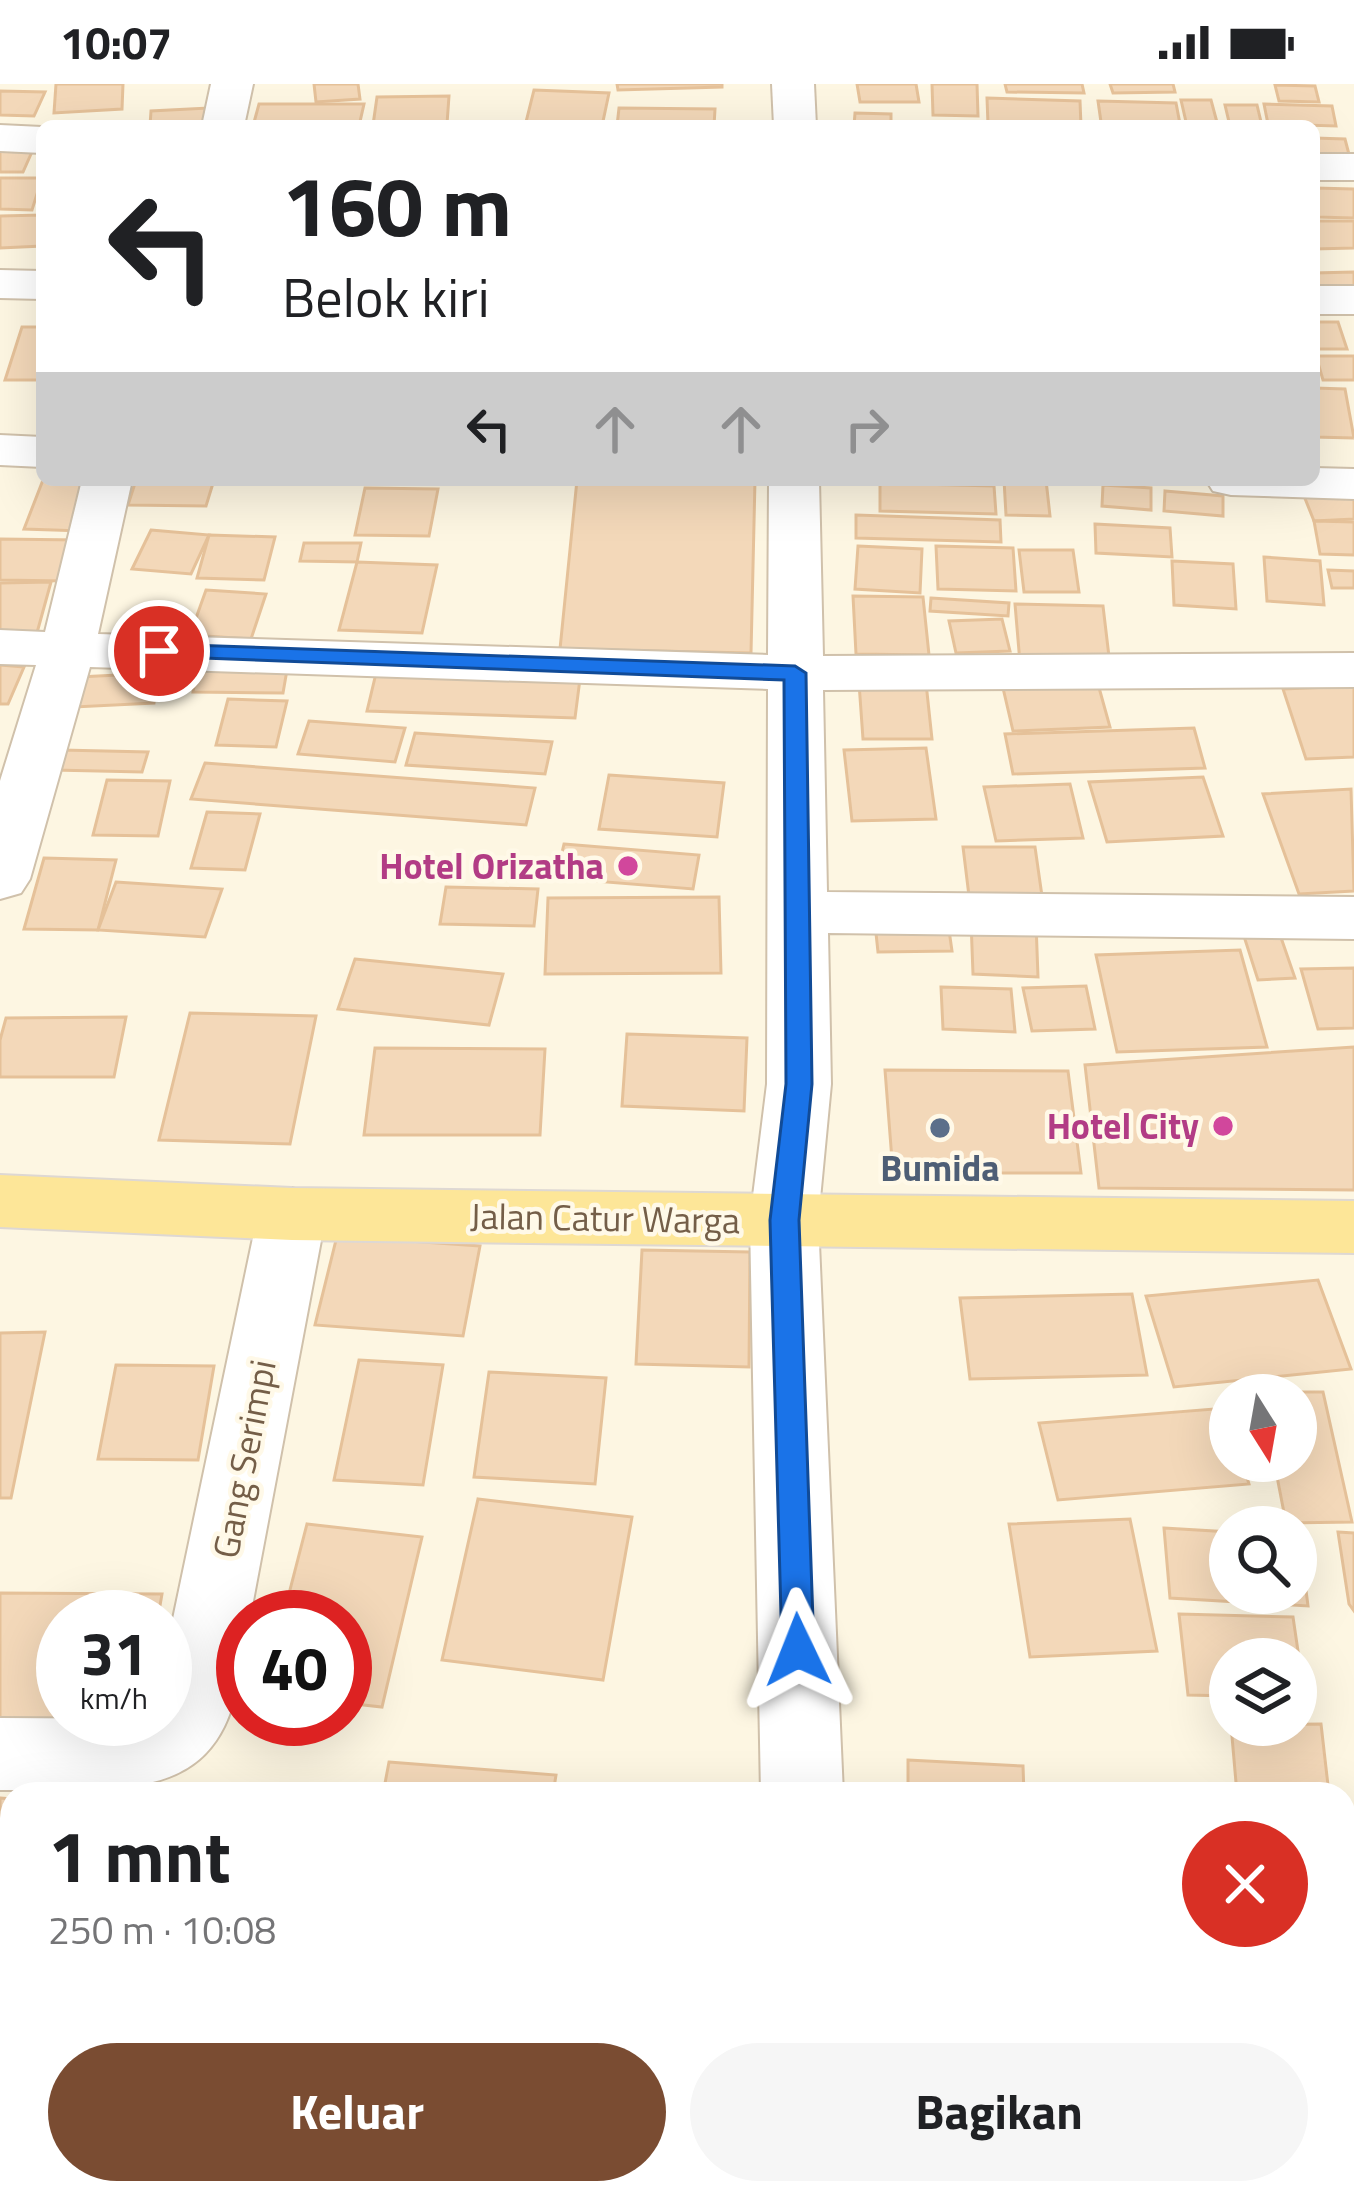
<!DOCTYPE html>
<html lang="id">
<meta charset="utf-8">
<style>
:root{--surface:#fff;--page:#f6f6f6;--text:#202124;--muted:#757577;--accent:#7a4c32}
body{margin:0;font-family:"Titillium Web",sans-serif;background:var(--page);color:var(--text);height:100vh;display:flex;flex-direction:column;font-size:45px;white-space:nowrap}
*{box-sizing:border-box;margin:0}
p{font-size:39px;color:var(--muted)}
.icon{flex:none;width:66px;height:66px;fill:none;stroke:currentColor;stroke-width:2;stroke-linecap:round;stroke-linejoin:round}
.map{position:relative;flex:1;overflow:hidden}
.panel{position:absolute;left:0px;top:1698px;width:1356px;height:423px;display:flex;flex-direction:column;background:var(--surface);border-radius:36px 36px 0 0;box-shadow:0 12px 48px #0002}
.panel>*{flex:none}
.guide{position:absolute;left:36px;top:36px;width:1284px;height:366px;border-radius:18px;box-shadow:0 12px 48px #0002;background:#fff;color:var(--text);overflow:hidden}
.needle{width:78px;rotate:169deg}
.buttons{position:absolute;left:1209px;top:1290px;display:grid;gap:24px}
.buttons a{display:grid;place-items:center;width:108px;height:108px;border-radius:50%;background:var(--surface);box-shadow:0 12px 48px #0002;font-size:60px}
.speed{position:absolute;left:36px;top:1506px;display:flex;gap:24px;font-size:60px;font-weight:700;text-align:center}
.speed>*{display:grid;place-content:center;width:156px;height:156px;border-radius:50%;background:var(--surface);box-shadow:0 12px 48px #0002;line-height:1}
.speed small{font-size:30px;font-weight:400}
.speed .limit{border:18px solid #d22;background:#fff;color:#111}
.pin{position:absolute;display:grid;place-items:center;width:102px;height:102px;color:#fff;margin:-51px;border:6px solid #fff;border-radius:50%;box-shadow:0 3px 12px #0007}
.me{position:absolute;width:132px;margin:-66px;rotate:358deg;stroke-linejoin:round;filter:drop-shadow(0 0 9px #0008)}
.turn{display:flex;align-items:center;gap:42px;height:252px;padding:0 48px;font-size:54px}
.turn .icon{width:156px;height:156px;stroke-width:2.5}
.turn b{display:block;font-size:84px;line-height:102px}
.lanes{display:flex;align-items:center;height:114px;padding:0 48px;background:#0003;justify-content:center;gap:60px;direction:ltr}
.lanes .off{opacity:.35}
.round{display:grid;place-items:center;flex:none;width:126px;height:126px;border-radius:63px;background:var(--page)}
.headline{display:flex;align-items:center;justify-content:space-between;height:204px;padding:0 48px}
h1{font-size:72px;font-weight:700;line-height:90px}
.primary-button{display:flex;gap:24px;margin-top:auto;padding:24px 48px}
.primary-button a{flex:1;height:138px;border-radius:72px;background:var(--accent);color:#fff;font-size:48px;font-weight:700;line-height:138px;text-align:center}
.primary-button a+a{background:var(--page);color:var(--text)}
.status{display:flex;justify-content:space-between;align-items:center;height:84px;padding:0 60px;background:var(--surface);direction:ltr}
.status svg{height:33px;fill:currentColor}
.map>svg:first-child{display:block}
.building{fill:#f3d8b9;stroke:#e5c199;stroke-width:3}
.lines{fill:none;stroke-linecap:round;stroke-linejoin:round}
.minor-casing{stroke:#d0c1ab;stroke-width:4}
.major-casing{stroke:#ded8d3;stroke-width:4}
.minor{fill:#fff;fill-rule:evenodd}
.major{fill:#fde698;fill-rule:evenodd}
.route{fill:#1a73e8;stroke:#114b97;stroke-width:3}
.hotel-dot{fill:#d1479c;stroke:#fff9e8;stroke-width:4.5}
.service-dot{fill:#5c6f8a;stroke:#fff9e8;stroke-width:4.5}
.labels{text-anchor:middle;stroke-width:9;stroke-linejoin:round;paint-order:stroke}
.hotel-label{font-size:36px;font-weight:bold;fill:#b23c85;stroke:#fff9e8;text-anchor:end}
.service-label{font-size:36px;font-weight:bold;fill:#4e5e75;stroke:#fff9e8}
.street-label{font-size:36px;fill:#745e48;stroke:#fff9e8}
</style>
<div class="status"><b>10:07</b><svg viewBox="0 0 49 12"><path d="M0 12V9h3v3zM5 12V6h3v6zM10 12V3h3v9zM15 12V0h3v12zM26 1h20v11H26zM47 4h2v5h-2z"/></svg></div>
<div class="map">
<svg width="1354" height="2119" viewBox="0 0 1354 2119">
<rect width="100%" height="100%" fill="#fdf6e2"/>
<g class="building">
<path d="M56,0H123L122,25L54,29Z"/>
<path d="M314,0H358L360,15L316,18Z"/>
<path d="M617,0H722V3L618,6Z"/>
<path d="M857,0H916L919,18H860Z"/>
<path d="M932,0H977L978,32L933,31Z"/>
<path d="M1005,0H1082L1084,9L1007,8Z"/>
<path d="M1110,0H1173L1175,8L1113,9Z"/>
<path d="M1275,1L1315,2L1319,18L1279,17Z"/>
<path d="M534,6L609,9L602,42H525Z"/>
<path d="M0,7L45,8L34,32L0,31Z"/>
<path d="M449,12L447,40L373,41L377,13Z"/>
<path d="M987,14L1080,17L1081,42L988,40Z"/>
<path d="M1181,16H1211L1218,42H1187Z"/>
<path d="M1098,17L1176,19L1180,40L1101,38Z"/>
<path d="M259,20H364L359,42H253Z"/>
<path d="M1264,20L1332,22L1336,42L1268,40Z"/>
<path d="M1225,21H1257L1262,42H1230Z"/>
<path d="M208,24L207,42H150L151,27Z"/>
<path d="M619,24L715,25L714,42H617Z"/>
<path d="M855,29L891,30V42H854Z"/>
<path d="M1314,54L1345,55L1351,78L1314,77Z"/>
<path d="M0,60L35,61L23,88H0Z"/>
<path d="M0,94H42L32,126L0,125Z"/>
<path d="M1314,104L1354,105V134L1316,133Z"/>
<path d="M42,131V162L0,164V132Z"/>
<path d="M1314,137H1354V164L1314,165Z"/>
<path d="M1354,188V212L1319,213L1314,189Z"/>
<path d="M1314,238H1338L1347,265H1314Z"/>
<path d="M22,243H42V296H5Z"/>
<path d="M1316,272H1354V296H1323Z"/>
<path d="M1314,304L1345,305L1354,354L1314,353Z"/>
<path d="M43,396H100L83,447L24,445Z"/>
<path d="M136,396H214L206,422L128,421Z"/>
<path d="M577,396H755L751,569L560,565Z"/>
<path d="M1004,396H1046L1050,432L1006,431Z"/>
<path d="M880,399L994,402L996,430L880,427Z"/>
<path d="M1103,401L1151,404V426L1102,422Z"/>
<path d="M365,404L438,405L429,452L355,451Z"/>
<path d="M1165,407L1223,412V432L1164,427Z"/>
<path d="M1354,410V435L1314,437L1304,412Z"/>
<path d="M856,431L1000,436L1001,458L856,454Z"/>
<path d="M1314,437L1354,438V471L1320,470Z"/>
<path d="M1095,440L1170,444L1172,473L1096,469Z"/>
<path d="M151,446L209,451L191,490L132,485Z"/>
<path d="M209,451L275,453L264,496L197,494Z"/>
<path d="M0,455L78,456L65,497L0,496Z"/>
<path d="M304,459H361L357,478L300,477Z"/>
<path d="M858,462L922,465L920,509L855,505Z"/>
<path d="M936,462L1013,464L1016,507L938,505Z"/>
<path d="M1019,466H1073L1079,508H1024Z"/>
<path d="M1264,473L1320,477L1324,521L1267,517Z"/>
<path d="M1172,477L1233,480L1236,525L1174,521Z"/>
<path d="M357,478L437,481L422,549L339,546Z"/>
<path d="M1328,486L1354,487V504H1332Z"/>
<path d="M51,498L35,556L0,557V499Z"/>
<path d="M206,506L266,510L251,555L190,551Z"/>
<path d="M853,512L923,513L929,571L856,570Z"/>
<path d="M931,514L1009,519L1008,532L930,527Z"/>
<path d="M1015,520L1103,522L1110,581L1020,579Z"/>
<path d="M1002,535L1010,567L956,569L949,537Z"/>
<path d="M198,580H288L283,609L193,608Z"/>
<path d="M0,581L24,583L8,620H0Z"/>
<path d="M378,581L581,587L575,634L367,627Z"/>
<path d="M157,589L154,619L75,623L79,593Z"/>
<path d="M859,599H926L932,655H863Z"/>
<path d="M1098,600L1110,643L1013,647L1003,604Z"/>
<path d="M1354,602V673L1306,675L1283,605Z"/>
<path d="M228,615L287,617L276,663L216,661Z"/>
<path d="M309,637L405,644L395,678L298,670Z"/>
<path d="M1194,644L1205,684L1013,690L1005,650Z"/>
<path d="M415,649L552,658L545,690L406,681Z"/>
<path d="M926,664L936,735L852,737L844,666Z"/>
<path d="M61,666L148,668L142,688L54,686Z"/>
<path d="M205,679L535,704L526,741L191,715Z"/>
<path d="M609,691L724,699L717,753L599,745Z"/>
<path d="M1203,693L1223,752L1107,758L1089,698Z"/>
<path d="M107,696L170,697L158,752L93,751Z"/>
<path d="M1070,700L1083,754L996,757L984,703Z"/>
<path d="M1351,705L1354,807L1299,810L1263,710Z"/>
<path d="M207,728L260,730L245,786L191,784Z"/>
<path d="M564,760L699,771L693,805L556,794Z"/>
<path d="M963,763H1035L1042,812H969Z"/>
<path d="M44,774L116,776L98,846L24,845Z"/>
<path d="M116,798L222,805L205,853L98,846Z"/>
<path d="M446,803L538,805L534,842L440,840Z"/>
<path d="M719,813L721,889L545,890L548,814Z"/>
<path d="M971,837L1036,839L1038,893L973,890Z"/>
<path d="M948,839L952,867L878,868L875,840Z"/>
<path d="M1277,842L1295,894L1258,896L1241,843Z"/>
<path d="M1240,866L1267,963L1117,968L1096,871Z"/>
<path d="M355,875L503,890L489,941L338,925Z"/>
<path d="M1354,884V944L1318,945L1301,885Z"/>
<path d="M1086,902L1095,945L1032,947L1023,904Z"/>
<path d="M941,903L1011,905L1015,948L943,945Z"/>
<path d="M190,929L316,932L290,1060L159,1056Z"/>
<path d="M126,933L114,993H0V956L6,934Z"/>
<path d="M627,950L747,954L744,1027L622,1022Z"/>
<path d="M1354,963V1106L1099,1104L1085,981Z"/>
<path d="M375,964L545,965L540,1051H364Z"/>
<path d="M885,986L1068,987L1081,1089H893Z"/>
<path d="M337,1152L480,1162L463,1252L315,1241Z"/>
<path d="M642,1166L750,1168L749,1283L636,1280Z"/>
<path d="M1318,1196L1351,1285L1174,1303L1146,1212Z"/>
<path d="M1132,1210L1147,1291L970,1295L960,1214Z"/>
<path d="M45,1248L11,1414H0V1249Z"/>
<path d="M359,1276L443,1281L423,1401L334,1396Z"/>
<path d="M116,1281L214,1282L198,1376L98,1375Z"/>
<path d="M489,1288L606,1294L595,1400L474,1393Z"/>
<path d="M1260,1308H1323L1352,1438L1286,1439L1274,1377H1296V1311Z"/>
<path d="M1226,1324L1230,1377H1242L1249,1400L1058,1416L1039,1339Z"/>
<path d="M478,1415L632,1433L603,1596L442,1576Z"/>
<path d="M1130,1435L1157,1567L1030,1573L1009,1440Z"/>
<path d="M307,1440L422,1453L382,1623L345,1619V1533H283Z"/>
<path d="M1164,1444L1230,1448V1509H1296L1299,1451L1308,1522L1170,1514Z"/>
<path d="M1338,1448L1354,1449V1527L1349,1520Z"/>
<path d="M0,1509L162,1510L158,1533H63V1635L0,1642Z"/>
<path d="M1179,1530L1293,1533L1305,1615L1296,1614V1575H1230V1612L1188,1611Z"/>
<path d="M1321,1640L1329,1710H1237L1231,1641Z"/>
<path d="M908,1676L1023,1682L1024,1710H908Z"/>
<path d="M389,1678L556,1691L553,1710H383Z"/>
<path d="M0,1714L12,1715V1830H0Z"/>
<path d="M0,1907H12V2109H79L78,2119H0Z"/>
<path d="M1344,2056H1354V2119H1280L1279,2109H1344Z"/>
<path d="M162,2109H262L260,2119H160Z"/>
<path d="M387,2109H501L500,2119H387Z"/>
<path d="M1120,2109H1258L1259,2119H1121Z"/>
</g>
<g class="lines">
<defs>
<g id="minor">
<path d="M211,0H253L244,42H202Z"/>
<path d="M772,0H814L816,42H774Z"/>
<path d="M0,41L42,43V69L0,67Z"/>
<rect x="1314" y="70" width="40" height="26"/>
<path d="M0,186L42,187V215L0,214Z"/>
<rect x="1314" y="202" width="40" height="28"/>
<path d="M0,351L42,353V383L0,381Z"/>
<path d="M1314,384L1354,385V415L1231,411L1213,407L1206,396H1314Z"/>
<path d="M82,396H132L98,550L768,571L769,396H819L823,572L1354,569V603L823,606L827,808L1354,813V855L828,849L831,1000L818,1136L843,1710H761L750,1136L767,1000L768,605L90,583L30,795L21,809L0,815V697L36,581L0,580V546L45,548Z"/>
<path d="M292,1104L316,1112L326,1130L250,1533H243C243,1720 148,1706 0,1706V1634L165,1635V1573L258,1130L268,1112Z"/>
<rect x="770" y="2109" width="90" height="10"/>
</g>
<path id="major" d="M0,1091L292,1104L1354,1117V1169L292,1156L0,1143Z"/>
</defs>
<use href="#minor" class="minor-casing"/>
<use href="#major" class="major-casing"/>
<use href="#minor" class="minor"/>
<use href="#major" class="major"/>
</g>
<path class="route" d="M159,560L795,582L806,589L812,1000L799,1136L814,1566L809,1576L798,1580L787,1576L782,1566L770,1136L786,1000L784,596L151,572L148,567Z"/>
<g class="hotel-dot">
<circle cx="628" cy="782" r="12"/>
<circle cx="1223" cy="1042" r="12"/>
</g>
<circle class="service-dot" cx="940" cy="1044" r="12"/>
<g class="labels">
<g class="hotel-label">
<text x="604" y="795">Hotel Orizatha</text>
<text x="1199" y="1055">Hotel City</text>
</g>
<g class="service-label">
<text x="940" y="1097">Bumida</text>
</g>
<g class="street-label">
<text transform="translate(605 1134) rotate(1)" y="13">Jalan Catur Warga</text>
<text transform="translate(244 1375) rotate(-79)" y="13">Gang Serimpi</text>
</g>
</g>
</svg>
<div class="buttons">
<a><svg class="needle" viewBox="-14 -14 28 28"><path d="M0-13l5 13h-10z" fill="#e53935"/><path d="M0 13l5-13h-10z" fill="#757577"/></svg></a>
<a><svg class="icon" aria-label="search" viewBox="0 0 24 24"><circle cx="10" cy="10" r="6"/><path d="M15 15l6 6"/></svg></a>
<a><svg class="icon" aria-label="layers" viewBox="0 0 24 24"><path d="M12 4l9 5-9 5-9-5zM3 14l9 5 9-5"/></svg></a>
</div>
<div class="speed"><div>31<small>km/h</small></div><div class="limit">40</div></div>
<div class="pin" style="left:159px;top:567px;background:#d93025"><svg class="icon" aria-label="arrive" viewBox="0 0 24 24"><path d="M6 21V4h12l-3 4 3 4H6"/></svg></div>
<svg class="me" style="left:798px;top:1566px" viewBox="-20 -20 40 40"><path d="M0-17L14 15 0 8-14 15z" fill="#1a73e8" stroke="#fff" stroke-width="4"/></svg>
<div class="guide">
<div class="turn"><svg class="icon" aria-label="left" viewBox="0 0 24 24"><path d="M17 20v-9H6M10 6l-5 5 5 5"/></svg><div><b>160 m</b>Belok kiri</div></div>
<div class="lanes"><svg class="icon" aria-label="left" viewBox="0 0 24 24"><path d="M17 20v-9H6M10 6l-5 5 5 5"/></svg><svg class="icon off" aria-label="ahead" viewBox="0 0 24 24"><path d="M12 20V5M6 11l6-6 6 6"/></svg><svg class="icon off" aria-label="ahead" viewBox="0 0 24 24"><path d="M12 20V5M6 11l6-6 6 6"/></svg><svg class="icon off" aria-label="right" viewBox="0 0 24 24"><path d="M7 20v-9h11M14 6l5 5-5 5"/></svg></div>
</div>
<section class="panel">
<div class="headline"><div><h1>1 mnt</h1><p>250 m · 10:08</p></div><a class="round" style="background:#d93025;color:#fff"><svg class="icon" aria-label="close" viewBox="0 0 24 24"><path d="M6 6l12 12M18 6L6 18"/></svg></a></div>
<div class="primary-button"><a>Keluar</a><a>Bagikan</a></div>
</section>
</div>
